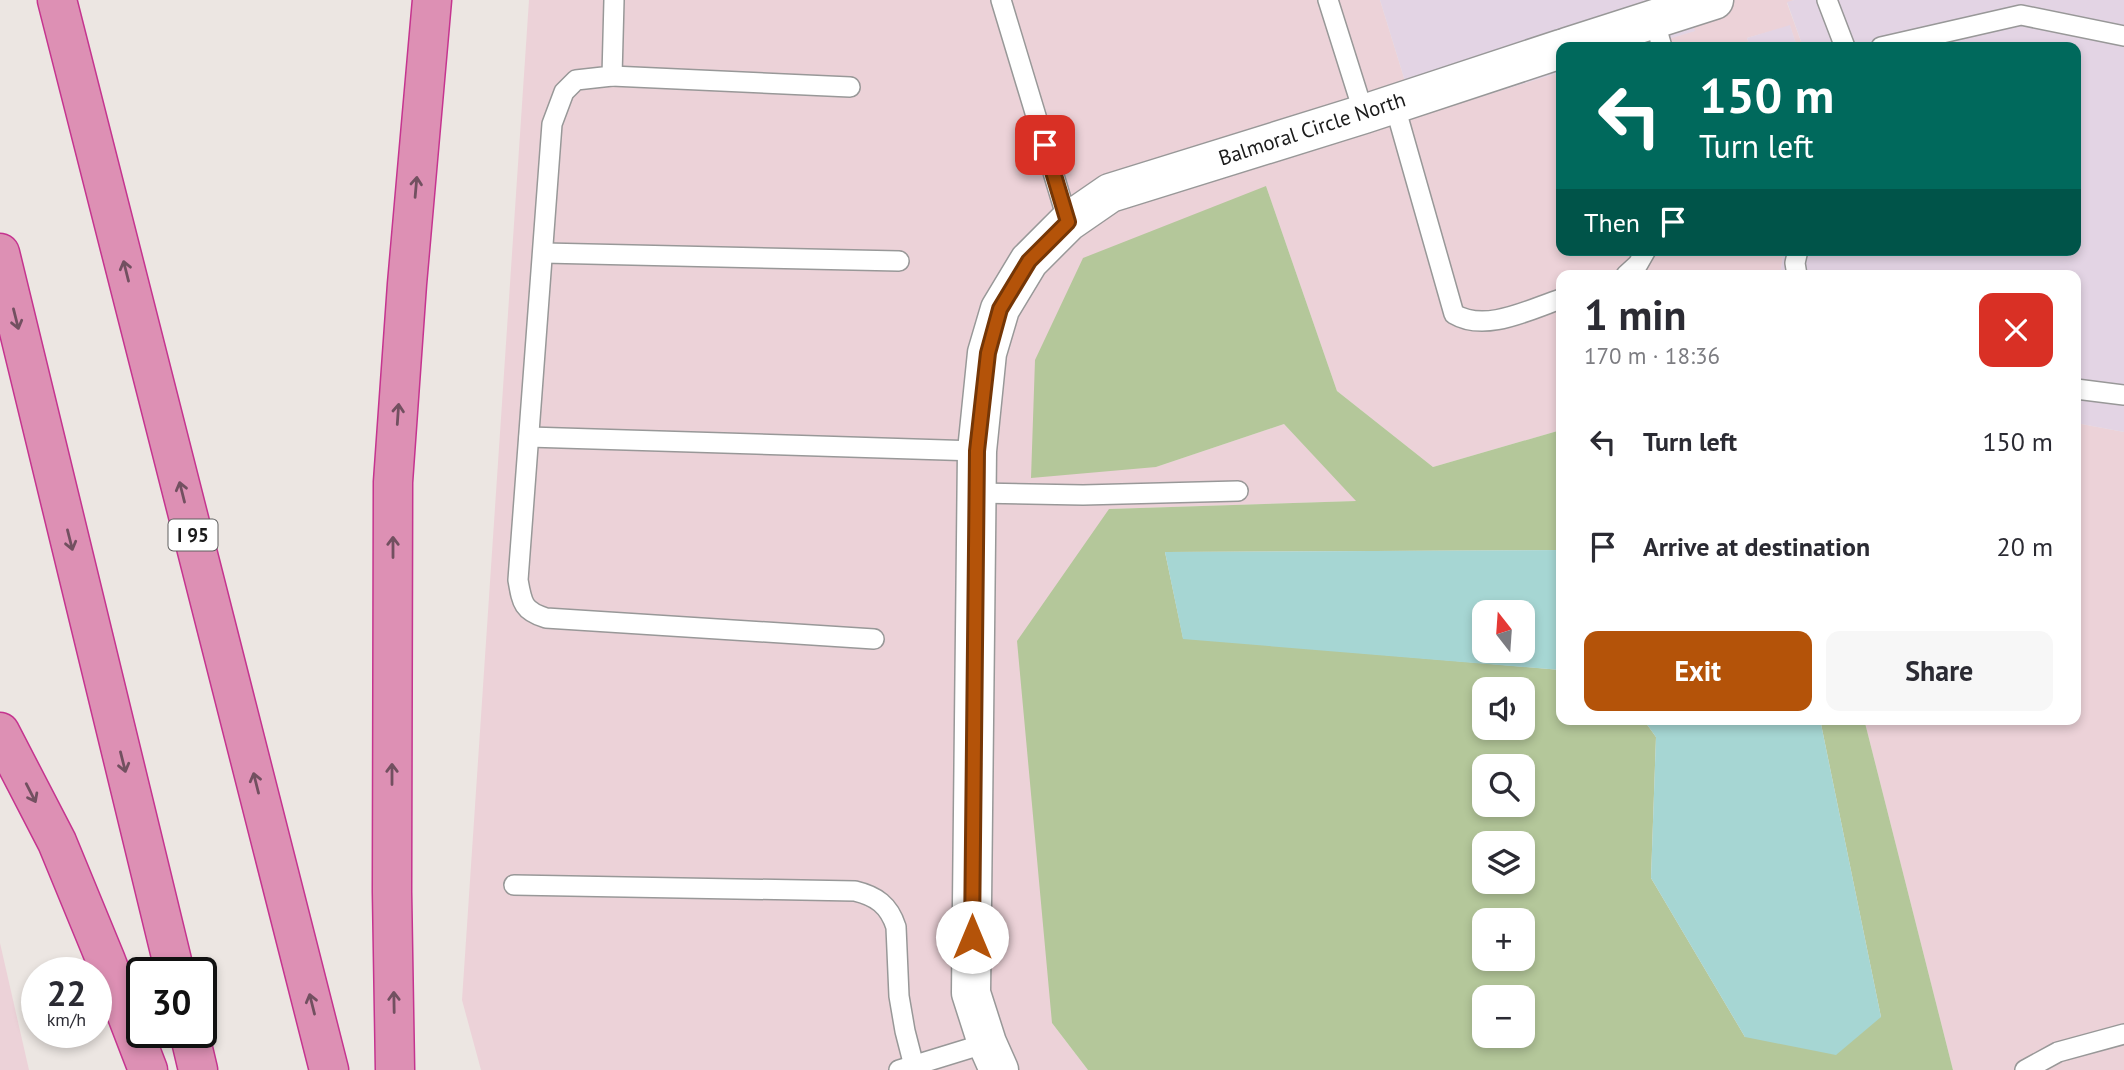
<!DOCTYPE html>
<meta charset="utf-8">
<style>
:root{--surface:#fff;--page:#f7f7f7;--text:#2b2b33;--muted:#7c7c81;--accent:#b45309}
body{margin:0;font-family:"PT Sans",sans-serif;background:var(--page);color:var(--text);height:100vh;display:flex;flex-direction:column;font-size:26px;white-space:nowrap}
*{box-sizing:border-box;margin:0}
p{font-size:23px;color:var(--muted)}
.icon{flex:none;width:38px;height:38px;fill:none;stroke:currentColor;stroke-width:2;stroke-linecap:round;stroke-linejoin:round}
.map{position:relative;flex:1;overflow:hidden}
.side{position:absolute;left:1556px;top:270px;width:525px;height:455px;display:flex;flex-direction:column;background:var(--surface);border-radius:14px;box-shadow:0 4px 10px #0003}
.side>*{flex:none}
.hud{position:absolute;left:1556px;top:42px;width:525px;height:214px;border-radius:14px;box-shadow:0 4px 10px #0003;background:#00695c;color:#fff;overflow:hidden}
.needle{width:46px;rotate:343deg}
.controls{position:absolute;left:1472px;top:600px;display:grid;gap:14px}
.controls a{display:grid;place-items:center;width:63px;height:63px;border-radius:14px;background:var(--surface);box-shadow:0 4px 10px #0003;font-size:35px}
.speed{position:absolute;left:21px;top:957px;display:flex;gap:14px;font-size:35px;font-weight:700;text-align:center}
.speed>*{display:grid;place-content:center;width:91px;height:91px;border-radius:50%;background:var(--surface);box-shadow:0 4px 10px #0003;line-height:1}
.speed small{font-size:18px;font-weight:400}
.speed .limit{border:4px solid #111;border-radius:10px;background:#fff;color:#111}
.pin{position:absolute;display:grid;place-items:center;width:60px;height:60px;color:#fff;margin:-30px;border-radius:14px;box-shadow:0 4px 10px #0006}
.me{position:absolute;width:77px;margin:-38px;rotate:0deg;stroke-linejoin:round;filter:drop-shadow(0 0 5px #0008)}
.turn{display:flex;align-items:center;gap:24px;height:147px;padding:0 28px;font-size:32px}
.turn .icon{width:91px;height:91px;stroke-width:2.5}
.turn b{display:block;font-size:49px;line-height:60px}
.then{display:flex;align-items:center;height:66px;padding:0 28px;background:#0003;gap:14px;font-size:26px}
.round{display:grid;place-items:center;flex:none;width:74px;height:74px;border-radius:14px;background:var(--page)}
.head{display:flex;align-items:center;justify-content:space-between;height:119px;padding:0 28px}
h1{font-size:42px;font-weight:700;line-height:52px}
.button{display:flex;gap:14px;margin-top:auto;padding:14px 28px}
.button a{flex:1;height:80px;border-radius:14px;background:var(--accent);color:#fff;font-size:28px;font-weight:700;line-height:80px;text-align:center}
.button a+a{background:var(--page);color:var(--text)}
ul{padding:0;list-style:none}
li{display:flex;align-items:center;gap:21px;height:105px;padding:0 28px}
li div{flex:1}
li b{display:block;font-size:26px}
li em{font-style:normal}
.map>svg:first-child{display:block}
.commercial{fill:#ecd2d8}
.industrial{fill:#e3d4e4}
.forest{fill:#b4c79a;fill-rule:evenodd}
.water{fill:#a6d6d3;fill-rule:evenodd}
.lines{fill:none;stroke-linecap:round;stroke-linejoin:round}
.service-casing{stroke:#989898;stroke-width:22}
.minor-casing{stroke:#989898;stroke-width:41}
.motorway-casing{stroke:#c5348f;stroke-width:41}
.service{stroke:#fff;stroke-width:19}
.minor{stroke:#fff;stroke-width:38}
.motorway{stroke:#dd90b4;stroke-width:38}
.oneway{stroke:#725060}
.route-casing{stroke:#753606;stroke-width:18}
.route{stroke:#b45309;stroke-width:12}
.labels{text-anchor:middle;stroke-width:7;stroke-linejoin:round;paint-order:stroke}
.shield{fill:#fff;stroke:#5f5f5f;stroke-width:2}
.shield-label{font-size:19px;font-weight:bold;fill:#1b1b1b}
.street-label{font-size:21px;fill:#1b1b1b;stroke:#fff}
</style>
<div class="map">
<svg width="2124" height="1070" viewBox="0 0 2124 1070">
<rect width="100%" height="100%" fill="#ece6e2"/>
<g class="commercial">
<path d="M529,0H1380L1416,117L1561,72V250H1784L1780,275H1561V430L1433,467L1337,391L1266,186L1156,467L1284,424L1357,501L1109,509L1052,1023L1088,1070H481L462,1000Z"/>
<path d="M1685,0H1794L1787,3L1803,47H1797L1790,26L1747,38L1750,47H1642L1694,31Z"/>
<path d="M2076,423L2124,432V1070H1953L1864,719H2076Z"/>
<path d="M0,943L29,1070H0Z"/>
</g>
<g class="industrial">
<path d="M1380,0H1685L1695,31L1642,47H1561V72L1416,117Z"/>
<path d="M1794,0H2124V432L2076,423V275H1780L1784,250H2076V47H1803L1787,2Z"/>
<path d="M1790,25L1797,47H1750L1747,38Z"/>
</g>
<path class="forest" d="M1266,186L1337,391L1433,467L1561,430V550L1165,552L1183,638L1561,670V719H1643L1656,737L1651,878L1745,1037L1881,1017L1820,719H1864L1953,1070H1088L1052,1023L1017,641L1109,509L1356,501L1284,424L1156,467L1031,478L1035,360L1083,258ZM1484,690H1522V728H1484ZM1484,766H1522V805H1484ZM1484,844H1522V882H1484ZM1484,920H1522V959H1484ZM1484,998H1522V1036H1484Z"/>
<g class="water">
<path d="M1561,550V670L1183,639L1165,552ZM1484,612H1522V651H1484Z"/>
<path d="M1643,719H1820L1881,1017L1836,1055L1745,1037L1651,878L1656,737Z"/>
</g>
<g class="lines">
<defs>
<g id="service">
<path d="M614,0L612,76L576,80L564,92L552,124L518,580C522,603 523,611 546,618L874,639"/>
<path d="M1001,0L1068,222"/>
<path d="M1328,0L1364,114"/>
<path d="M1827,0L1845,47"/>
<path d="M1654,19L1662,47"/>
<path d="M1881,47L2021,15L2124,36"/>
<path d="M612,76L850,87"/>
<path d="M1394,103L1454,314C1486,333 1530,309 1561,299"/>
<path d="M544,253L899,261"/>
<path d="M1626,275L1638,264L1646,250"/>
<path d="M1797,275L1795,263L1798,250"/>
<path d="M2076,389L2124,395"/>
<path d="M529,437L977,451"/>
<path d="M977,493L1083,495L1238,491"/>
<path d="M514,885L855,891C876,896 889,905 896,927L899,996L905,1031L915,1070"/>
<path d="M899,1070L987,1043"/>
<path d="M2025,1070L2058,1052L2124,1034"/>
</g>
<g id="minor">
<path d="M1567,47L1714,0"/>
<path d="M999,1070L987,1043L971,993L977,451L987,353L1000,309L1029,261L1068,222L1110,193L1364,114L1561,49"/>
</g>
<g id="motorway">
<path d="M57,0L329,1070"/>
<path d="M0,253L175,973"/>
<path d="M0,732L57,842L106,961L148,1070"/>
<path d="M189,1032L198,1070"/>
<path d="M395,1070L392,892L393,482L407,284L432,0"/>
</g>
</defs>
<use href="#service" class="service-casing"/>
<use href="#minor" class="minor-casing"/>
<use href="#motorway" class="motorway-casing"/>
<use href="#service" class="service"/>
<use href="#minor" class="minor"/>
<use href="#motorway" class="motorway"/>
</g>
<defs><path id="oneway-shaft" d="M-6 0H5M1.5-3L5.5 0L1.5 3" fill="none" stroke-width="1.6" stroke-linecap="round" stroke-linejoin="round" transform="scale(1.75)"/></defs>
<g class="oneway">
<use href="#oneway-shaft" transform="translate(416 187) rotate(-85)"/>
<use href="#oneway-shaft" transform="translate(126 271) rotate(-104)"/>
<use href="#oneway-shaft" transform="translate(16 319) rotate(76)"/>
<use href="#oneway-shaft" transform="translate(398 414) rotate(-86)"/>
<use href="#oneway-shaft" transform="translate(182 492) rotate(-104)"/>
<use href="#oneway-shaft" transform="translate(70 540) rotate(76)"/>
<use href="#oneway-shaft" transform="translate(393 547) rotate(-90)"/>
<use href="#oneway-shaft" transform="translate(123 762) rotate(76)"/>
<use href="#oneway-shaft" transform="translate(392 774) rotate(-90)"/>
<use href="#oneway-shaft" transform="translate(256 783) rotate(-104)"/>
<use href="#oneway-shaft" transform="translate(31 793) rotate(63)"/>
<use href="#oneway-shaft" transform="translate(394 1002) rotate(-91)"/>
<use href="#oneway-shaft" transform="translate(312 1004) rotate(-104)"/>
</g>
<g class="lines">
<defs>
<path id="route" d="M972,937L977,451L988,353L1000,309L1029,261L1068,222L1045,145"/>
</defs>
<use href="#route" class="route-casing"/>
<use href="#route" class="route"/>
</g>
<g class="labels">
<rect class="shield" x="168.5" y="519.5" width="49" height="31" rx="5"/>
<g class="shield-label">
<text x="193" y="542">I 95</text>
</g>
<g class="street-label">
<text transform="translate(1312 129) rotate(-18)" y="7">Balmoral Circle North</text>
</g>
</g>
</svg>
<div class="controls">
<a><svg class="needle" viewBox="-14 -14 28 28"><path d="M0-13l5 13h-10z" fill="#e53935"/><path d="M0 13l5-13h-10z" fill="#7c7c81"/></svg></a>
<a><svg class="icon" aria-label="sound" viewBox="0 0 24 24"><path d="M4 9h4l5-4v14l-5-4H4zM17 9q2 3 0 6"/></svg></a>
<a><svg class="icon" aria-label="search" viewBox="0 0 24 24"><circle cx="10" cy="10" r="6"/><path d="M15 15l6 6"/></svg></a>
<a><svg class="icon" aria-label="layers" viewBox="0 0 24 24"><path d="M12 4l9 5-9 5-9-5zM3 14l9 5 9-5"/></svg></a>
<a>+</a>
<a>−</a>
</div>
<div class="speed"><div>22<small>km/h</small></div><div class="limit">30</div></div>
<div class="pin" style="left:1045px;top:145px;background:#d93025"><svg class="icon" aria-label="arrive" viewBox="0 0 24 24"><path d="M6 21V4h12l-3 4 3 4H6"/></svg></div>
<svg class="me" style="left:972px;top:937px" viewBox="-20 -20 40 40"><circle r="19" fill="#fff"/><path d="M0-13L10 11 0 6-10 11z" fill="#b45309"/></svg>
<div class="hud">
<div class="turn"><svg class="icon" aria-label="left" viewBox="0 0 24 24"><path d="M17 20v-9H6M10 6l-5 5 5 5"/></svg><div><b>150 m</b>Turn left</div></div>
<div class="then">Then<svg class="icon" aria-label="arrive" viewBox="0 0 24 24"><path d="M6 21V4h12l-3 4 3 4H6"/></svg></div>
</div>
<section class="side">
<div class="head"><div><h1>1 min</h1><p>170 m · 18:36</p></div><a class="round" style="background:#d93025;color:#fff"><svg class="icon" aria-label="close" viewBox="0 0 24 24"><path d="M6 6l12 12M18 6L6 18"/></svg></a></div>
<ul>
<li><svg class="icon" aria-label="left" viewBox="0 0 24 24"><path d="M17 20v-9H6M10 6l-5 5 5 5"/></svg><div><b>Turn left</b></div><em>150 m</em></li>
<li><svg class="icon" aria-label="arrive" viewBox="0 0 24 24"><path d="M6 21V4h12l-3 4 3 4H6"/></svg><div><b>Arrive at destination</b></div><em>20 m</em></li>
</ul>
<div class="button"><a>Exit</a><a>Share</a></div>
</section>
</div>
